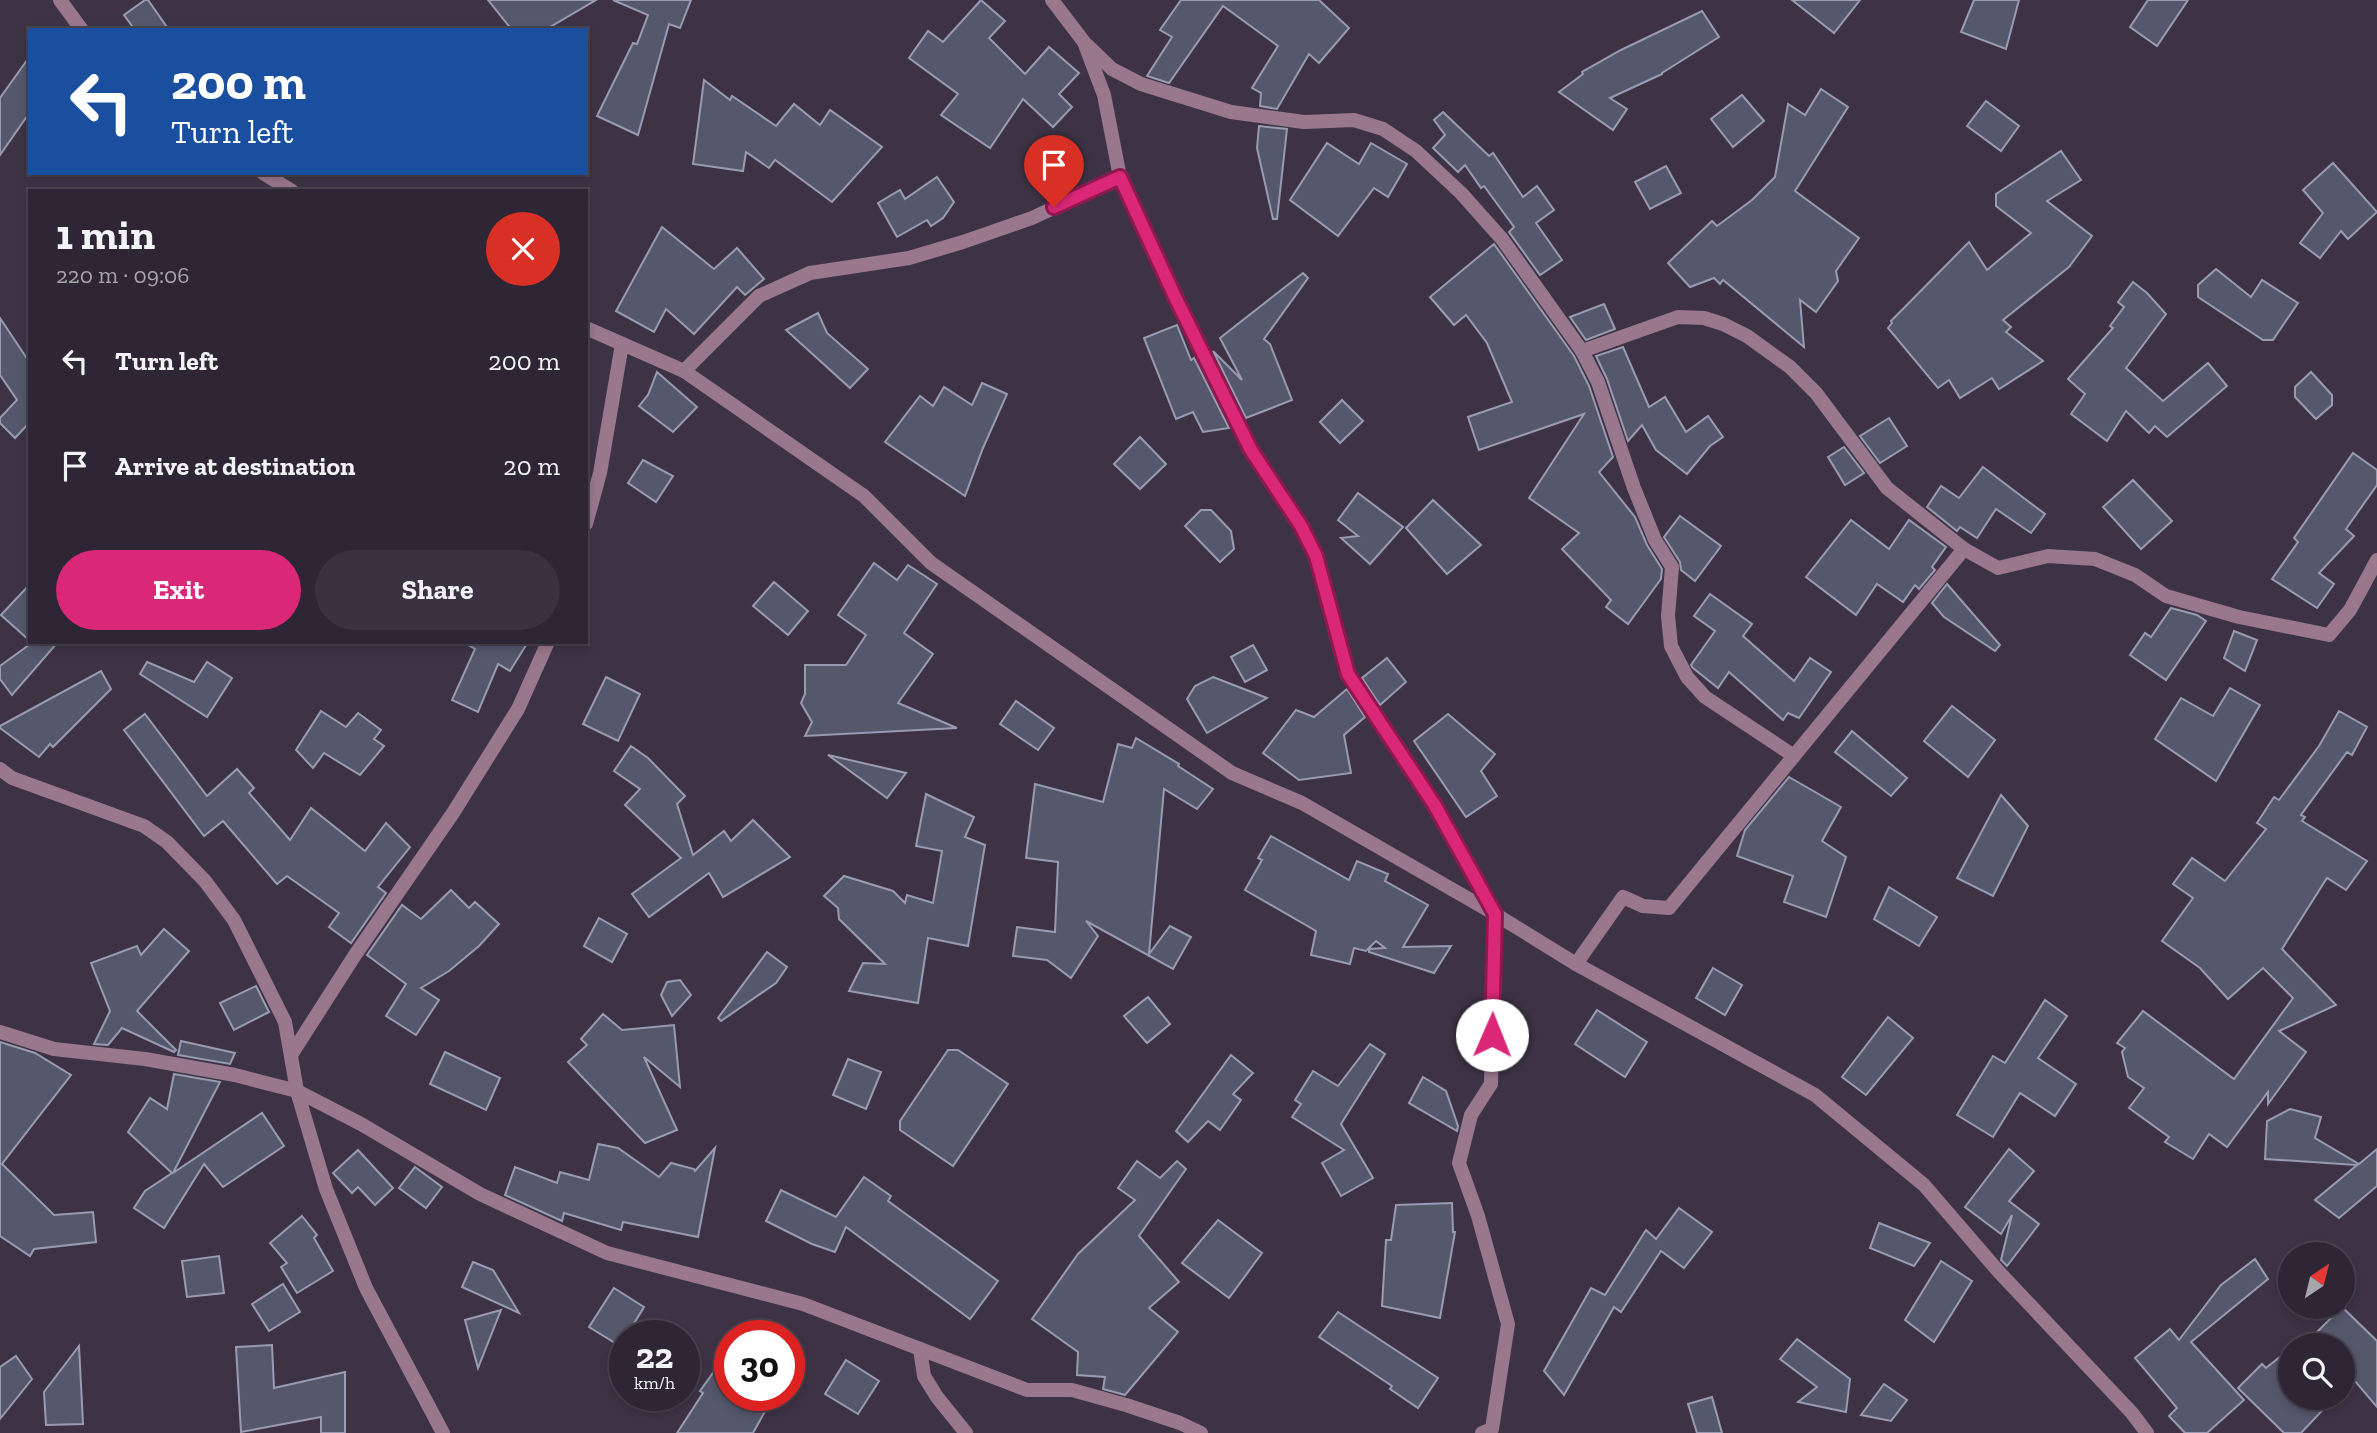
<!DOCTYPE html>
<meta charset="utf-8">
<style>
:root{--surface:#2e2634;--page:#3a3240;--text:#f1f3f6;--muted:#a7a5ac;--line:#49434f;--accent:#db2777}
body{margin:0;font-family:"Zilla Slab",serif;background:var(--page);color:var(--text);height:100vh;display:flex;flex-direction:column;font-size:26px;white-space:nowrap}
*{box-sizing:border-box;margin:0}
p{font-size:23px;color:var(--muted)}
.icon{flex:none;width:38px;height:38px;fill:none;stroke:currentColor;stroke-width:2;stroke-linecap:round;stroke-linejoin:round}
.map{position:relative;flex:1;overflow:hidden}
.drawer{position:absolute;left:28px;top:189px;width:560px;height:455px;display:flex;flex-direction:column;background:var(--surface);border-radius:0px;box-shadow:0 4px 10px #0003,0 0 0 2px var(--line)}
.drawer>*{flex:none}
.top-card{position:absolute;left:28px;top:28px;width:560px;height:147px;border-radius:0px;box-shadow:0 4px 10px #0003,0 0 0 2px var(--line);background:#1a4fa0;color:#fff;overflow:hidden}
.needle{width:46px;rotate:35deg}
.fabs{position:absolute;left:2278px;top:1242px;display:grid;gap:14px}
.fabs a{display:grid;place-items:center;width:77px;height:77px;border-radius:50%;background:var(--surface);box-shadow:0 4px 10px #0003,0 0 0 2px var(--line);font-size:35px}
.speed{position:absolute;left:609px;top:1320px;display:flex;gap:14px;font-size:35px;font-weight:700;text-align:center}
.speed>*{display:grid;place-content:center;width:91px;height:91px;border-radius:50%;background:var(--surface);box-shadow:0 4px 10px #0003,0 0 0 2px var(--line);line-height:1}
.speed small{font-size:18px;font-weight:400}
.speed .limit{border:10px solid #d22;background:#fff;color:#111}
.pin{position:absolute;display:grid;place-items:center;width:60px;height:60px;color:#fff;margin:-72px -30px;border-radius:50% 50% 50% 0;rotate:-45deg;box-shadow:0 0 7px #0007}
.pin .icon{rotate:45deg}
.me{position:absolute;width:77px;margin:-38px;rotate:1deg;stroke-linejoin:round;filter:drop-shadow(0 0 5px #0008)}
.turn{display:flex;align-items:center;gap:24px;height:147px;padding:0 28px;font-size:32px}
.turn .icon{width:91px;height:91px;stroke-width:2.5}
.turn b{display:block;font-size:49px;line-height:60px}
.round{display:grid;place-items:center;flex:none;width:74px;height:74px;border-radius:37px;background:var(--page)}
.headline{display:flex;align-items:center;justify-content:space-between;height:119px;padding:0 28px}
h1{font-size:42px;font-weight:800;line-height:52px}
.primary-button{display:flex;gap:14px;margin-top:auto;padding:14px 28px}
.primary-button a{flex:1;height:80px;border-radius:42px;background:var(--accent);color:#fff;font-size:28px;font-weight:800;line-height:80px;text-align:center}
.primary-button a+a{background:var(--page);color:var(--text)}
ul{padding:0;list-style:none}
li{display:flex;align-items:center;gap:21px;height:105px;padding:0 28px}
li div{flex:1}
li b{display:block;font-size:26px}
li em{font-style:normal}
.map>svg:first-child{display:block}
.building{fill:#55576b;stroke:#989bb2;stroke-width:2}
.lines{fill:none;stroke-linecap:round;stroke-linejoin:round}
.minor{stroke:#99788e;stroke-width:14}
.route-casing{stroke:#8e194d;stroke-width:18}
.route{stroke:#db2777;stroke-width:12}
</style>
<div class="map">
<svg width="2377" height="1433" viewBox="0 0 2377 1433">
<rect width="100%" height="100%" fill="#3d3345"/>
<g class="building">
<path d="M145,0H148L169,30H135L124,15Z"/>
<path d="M488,0H596L545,30H512Z"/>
<path d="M613,0H691L680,28L669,24L638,135L597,116L633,43L637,44L648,15Z"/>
<path d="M981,0L1005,21L989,38L1025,74L1049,47L1079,73L1059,94L1072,107L1053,127L1023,99L990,148L941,115L958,94L909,58L928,31L943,42Z"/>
<path d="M1181,0H1319L1349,28L1319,63L1309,54L1277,109L1260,106L1261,93L1252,88L1278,46L1223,6L1169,83L1147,76L1172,37L1160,30Z"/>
<path d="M1792,0H1860L1834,33Z"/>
<path d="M1974,0H2019L2006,49L1961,32Z"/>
<path d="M2148,0H2188L2157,46L2130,27Z"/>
<path d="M1702,11L1719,37L1662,73V74L1610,98L1627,109L1613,130L1559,92L1583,74L1582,72L1621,50Z"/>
<path d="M30,56V112L0,155V98Z"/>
<path d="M704,80L730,100L732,96L776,126L794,104L820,125L830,110L882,147L832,202L775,160L769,168L746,152L743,171L693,164Z"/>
<path d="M1821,89L1848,107L1795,191L1859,238L1836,271L1838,281L1816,312L1800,300L1804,347L1723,280L1720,284L1714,278L1690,287L1668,263L1712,221L1717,226L1752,200L1775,177L1788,104L1805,115Z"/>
<path d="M1742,95L1764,121L1733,147L1711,119Z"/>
<path d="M1986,101L2019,126L2001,151L1967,126Z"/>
<path d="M1443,112L1489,156L1493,153L1523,197L1537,186L1554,210L1536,223L1562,260L1540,275L1509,232L1514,227L1484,186L1481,188L1465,165L1458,172L1433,148L1445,135L1434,120Z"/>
<path d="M1259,126L1287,129L1277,219H1273L1257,148Z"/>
<path d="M1327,143L1359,164L1371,143L1407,164L1388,197L1374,188L1338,236L1290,200Z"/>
<path d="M2061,151L2081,180L2047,201L2092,236L2069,267L2003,320L2011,327L2006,332L2043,361L1999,389L1992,378L1960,398L1949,380L1938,388L1888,328L1892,323L1891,321L1969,242L1987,270L2031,233L1996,206V194Z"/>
<path d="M2333,163L2377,212L2348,239L2341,231L2320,258L2300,243L2323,213L2303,190Z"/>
<path d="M1666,166L1681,193L1650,209L1635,182Z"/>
<path d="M937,177L954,202L943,218L931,226L927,220L897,237L878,203L900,190L905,199Z"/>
<path d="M662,227L714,269L737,248L764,279L745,295L737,287L694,334L666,309L654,332L616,311Z"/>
<path d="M1494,244L1574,356L1589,386L1613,457L1599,472L1635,517L1647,545L1662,569L1661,579L1628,624L1606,607L1611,600L1562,549L1579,533L1529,498L1584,414L1479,450L1468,417L1512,402L1487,343L1466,315L1454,325L1430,297Z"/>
<path d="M2216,269L2251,297L2262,280L2298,303L2273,340H2263L2198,297V285Z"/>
<path d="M1303,273L1308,278L1264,339L1270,344L1292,400L1246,418L1213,351L1242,380L1220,338Z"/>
<path d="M2133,282L2147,293L2166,314L2126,368L2163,401L2208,363L2227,386L2167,437L2155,426L2149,433L2126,411L2107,441L2071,414L2085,394L2068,379L2113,328L2110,326L2124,307L2118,302Z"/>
<path d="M1604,304L1615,329L1586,340L1570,317Z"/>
<path d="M818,313L827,333L868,369L850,388L786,330Z"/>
<path d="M0,318L30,363V422L15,438L0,423V418L17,400L0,375Z"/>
<path d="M1177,325L1191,360L1194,358L1229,428L1203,432L1193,412L1176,419L1144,338Z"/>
<path d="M1623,347L1649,407L1665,397L1686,432L1708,416L1723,437L1710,446L1687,474L1656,450L1642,425L1628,441L1607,379L1596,356Z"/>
<path d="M657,372L697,407L673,432L639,406L648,395Z"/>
<path d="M2311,372L2332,395V405L2316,419L2295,397V387Z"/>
<path d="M982,383L1007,394L983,448L965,496L885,442L920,396L933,406L944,387L972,405Z"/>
<path d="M1342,400L1363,421L1340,443L1320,422Z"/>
<path d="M1889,418L1907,446L1880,463L1860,436Z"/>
<path d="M1140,437L1166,464L1140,489L1114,464Z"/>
<path d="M1844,447L1864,473L1845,485L1828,457Z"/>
<path d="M2353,453L2377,470V485L2346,529L2354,536L2319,573L2334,584L2317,608L2272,579L2298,542L2294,538Z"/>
<path d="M643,460L673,476L656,502L628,483Z"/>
<path d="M1983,467L2045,514L2031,533L1996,509L1977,538L1960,527L1957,531L1927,507L1941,486L1959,498Z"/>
<path d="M2133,480L2172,521L2141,549L2103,507Z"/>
<path d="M1358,493L1403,527L1370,564L1341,538L1358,536L1338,520Z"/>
<path d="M1433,500L1481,545L1447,574L1406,528Z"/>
<path d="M1201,510H1211L1231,531L1234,549L1220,562L1185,526Z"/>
<path d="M1680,516L1721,546L1695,581L1681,570L1680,562L1664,537Z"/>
<path d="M1851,520L1889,549L1909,520L1946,547L1932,567L1935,570L1919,589L1915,585L1903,602L1877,584L1856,615L1806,577Z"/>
<path d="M874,563L897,580L908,565L937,584L904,633L933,654L898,703L957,728L805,736L812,722L801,703L805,694V665H846L866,635L838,615Z"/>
<path d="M774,582L808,611L788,635L753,606Z"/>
<path d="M30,584V641L1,615Z"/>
<path d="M1947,584L2000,645L1995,651L1944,617L1932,603Z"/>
<path d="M1710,594L1752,624L1743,636L1794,681L1810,658L1831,672L1799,718L1788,713L1783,720L1729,672L1718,688L1693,668L1691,665L1715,631L1694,616Z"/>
<path d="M2171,608L2197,615L2206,621L2166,680L2130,655L2145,633L2151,637Z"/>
<path d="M2234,631L2257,640L2245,671L2224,658Z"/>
<path d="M33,642H58L12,695L0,679V666Z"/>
<path d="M463,642H528L510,671L498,664L478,712L452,700L475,649Z"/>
<path d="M1253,645L1267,670L1245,682L1231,657Z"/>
<path d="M1387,658L1406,682L1380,705L1362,678Z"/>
<path d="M147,662L194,682L207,662L232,678L207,717L140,674Z"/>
<path d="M101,671L111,689L53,747L50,744L39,757L0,728V726Z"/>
<path d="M606,677L640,694L618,741L583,724Z"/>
<path d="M1213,677L1267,698L1207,733L1187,699L1195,686Z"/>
<path d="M2230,688L2260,705L2216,781L2155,739L2181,698L2213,716Z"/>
<path d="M1347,689L1365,717L1344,735L1351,773L1299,780L1263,753L1296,710L1314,717Z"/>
<path d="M1016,701L1054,728L1038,750L1000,724Z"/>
<path d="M1952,706L1995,740L1968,777L1924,741Z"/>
<path d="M321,711L346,727L358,713L381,730L374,739L384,746L360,775L324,753L313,768L296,750Z"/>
<path d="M2339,711L2367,727L2352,755L2347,752L2301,815L2305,817L2302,821L2367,861L2346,890L2327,878L2282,949L2336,1005L2279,1031L2306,1052L2268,1104V1092L2227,1147L2209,1134L2193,1159L2165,1142L2169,1137L2129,1108L2144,1088L2128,1077L2122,1052L2125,1048L2117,1043L2143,1011L2234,1079L2293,998L2263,968L2228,999L2200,968L2162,941L2193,898L2173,884L2192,858L2225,881L2266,829L2257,823L2274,797L2279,800L2319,746Z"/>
<path d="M145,714L207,796L237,769L254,788L249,793L290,840L311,808L365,851L386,823L410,847L378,887L386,893L351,943L329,927L339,913L287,876L277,884L223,821L204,836L124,730Z"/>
<path d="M1448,714L1495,754L1481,771L1497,796L1466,817L1414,741Z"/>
<path d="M1852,731L1907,778L1891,796L1835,752Z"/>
<path d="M1136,738L1179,764L1178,766L1213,789L1197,809L1164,789L1149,954L1170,926L1191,937L1173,969L1086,921L1098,936L1071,978L1047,960L1013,956L1017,927L1055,932L1058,862L1026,858L1035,784L1103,802L1118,744L1132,748Z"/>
<path d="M631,746L648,758L685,796L677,804L693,855L724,831L731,841L753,820L790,857L723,897L709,873L649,917L632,894L681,858L625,805L640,789L614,771Z"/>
<path d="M828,755L906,773L887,798Z"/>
<path d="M1789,777L1841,807L1822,841L1846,857L1826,917L1784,902L1793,876L1737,856L1745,830Z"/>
<path d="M926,794L974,817L965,837L985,845L968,946L928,938L918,1003L849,991L863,963L885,964L839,919L838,908L824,896L844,876L893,891L905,903L907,895L933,903L942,851L916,846Z"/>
<path d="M2001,795L2028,826L1993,896L1957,878Z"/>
<path d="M1271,836L1349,880L1357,861L1388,874L1385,881L1428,905L1403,947L1451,946L1434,973L1369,952V949L1385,948L1376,941L1366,951L1354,948L1350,964L1311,955L1316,931L1245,890L1262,860L1258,858Z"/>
<path d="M1889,887L1937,917L1919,946L1874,919Z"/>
<path d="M451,890L469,908L475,902L499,924L479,946L449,971L421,988L439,1000L416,1035L386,1016L406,984L367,955L402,905L421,919Z"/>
<path d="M599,918L627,934L612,962L584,946Z"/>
<path d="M164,929L189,951L137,1011L176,1050L174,1052L122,1028L108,1045L94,1044L110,1011L91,963L137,946L141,955Z"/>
<path d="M767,952L787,967L776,983L721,1021L718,1018Z"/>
<path d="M1713,968L1742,985L1725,1015L1696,998Z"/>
<path d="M680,980L691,995L672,1016L661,995L667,982Z"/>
<path d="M256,986L269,1012L234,1030L220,1003Z"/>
<path d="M1148,997L1170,1024L1147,1043L1124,1016Z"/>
<path d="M2045,1000L2067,1016L2038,1058L2076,1084L2055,1116L2020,1093L1993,1137L1957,1115L1993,1056L2005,1063Z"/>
<path d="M1597,1010L1647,1042L1625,1077L1575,1044Z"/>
<path d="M603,1014L622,1030L674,1025L680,1087L644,1057L677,1130L645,1143L568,1062L587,1045L581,1039Z"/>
<path d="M1888,1017L1913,1038L1866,1095L1842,1077Z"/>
<path d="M181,1041L235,1053L230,1064L178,1055Z"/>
<path d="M0,1042L35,1053L71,1075L2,1164L54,1215L93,1212L96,1242L34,1249L30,1256L0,1236Z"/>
<path d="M1370,1044L1385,1054L1341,1124L1373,1178L1341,1196L1322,1163L1344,1150L1292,1117L1301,1104L1295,1100L1313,1071L1338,1086Z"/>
<path d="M948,1050H958L1008,1084L953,1166L900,1130V1121Z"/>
<path d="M445,1052L500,1078L486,1110L430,1084Z"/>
<path d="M1231,1055L1253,1073L1233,1094L1241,1100L1220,1130L1208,1121L1188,1142L1176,1131Z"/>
<path d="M848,1059L881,1072L866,1109L833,1095Z"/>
<path d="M174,1074L220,1082L173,1173L262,1113L284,1146L223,1187L204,1164L164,1228L134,1208L145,1191L172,1173L128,1132L150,1098L167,1109Z"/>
<path d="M1423,1077L1446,1091L1458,1126L1457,1131L1409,1103Z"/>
<path d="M2290,1109L2321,1117L2315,1138L2359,1164L2377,1149V1186L2339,1218L2315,1200L2357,1165L2265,1159L2267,1121Z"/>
<path d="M598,1144L618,1148L659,1177L671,1163L694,1169L695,1171L715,1148L698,1237L623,1222L621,1230L564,1213L562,1221L505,1195L515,1167L557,1183L560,1172L589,1180Z"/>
<path d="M2009,1149L2034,1171L2009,1201L2039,1224L2007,1266L2001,1260L2012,1215L2001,1234L1965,1207Z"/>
<path d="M358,1150L393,1188L375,1205L358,1187L352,1193L333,1173Z"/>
<path d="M1137,1161L1160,1178L1177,1161L1186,1169L1139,1236L1179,1282L1149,1308L1178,1332L1125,1395L1103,1389L1105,1377L1077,1375L1078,1352L1032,1319L1078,1254L1135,1200L1118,1188Z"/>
<path d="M415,1167L442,1187L426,1208L399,1188Z"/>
<path d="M864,1177L891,1196L888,1201L998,1281L970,1319L846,1227L835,1252L812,1244L766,1221L781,1190L836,1217Z"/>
<path d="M1452,1203L1453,1232H1455L1440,1318L1382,1306L1386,1240H1391L1396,1205Z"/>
<path d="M1679,1208L1712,1232L1684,1268L1661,1251L1621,1312L1614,1307L1564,1395L1544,1371L1591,1288L1605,1295L1646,1230L1656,1239Z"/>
<path d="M302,1216L317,1235L314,1238L333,1271L297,1293L281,1267L287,1263L270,1243Z"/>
<path d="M1218,1220L1262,1253L1229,1298L1182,1263Z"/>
<path d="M1879,1223L1930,1243L1914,1266L1870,1248Z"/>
<path d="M219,1256L224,1293L187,1297L182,1261Z"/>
<path d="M2255,1259L2268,1279L2191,1342L2244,1400L2207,1433H2185L2169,1416L2177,1408L2135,1358L2170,1329L2179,1340L2221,1285Z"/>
<path d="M1941,1261L1972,1281L1934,1342L1905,1320Z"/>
<path d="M473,1262L493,1270L519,1313L462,1287Z"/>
<path d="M283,1284L300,1312L269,1331L252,1304Z"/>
<path d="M614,1288L644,1307L627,1335H625L620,1346L589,1327Z"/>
<path d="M2342,1307L2377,1341V1407L2343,1367V1346H2303Z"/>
<path d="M501,1310L478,1368L465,1320Z"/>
<path d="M1338,1312L1438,1378L1418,1408L1390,1389L1392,1386L1319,1337Z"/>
<path d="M1797,1339L1850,1379L1846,1412L1798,1402L1817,1387L1780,1359Z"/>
<path d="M272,1345L274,1388L345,1372V1433H321V1417L241,1432L236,1347Z"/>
<path d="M79,1346L83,1424L46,1425L44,1392Z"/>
<path d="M2291,1348V1398H2334L2301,1433H2284L2238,1388L2262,1364L2266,1368Z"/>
<path d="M730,1349V1395H737L768,1406L753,1433H677L703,1393L700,1391Z"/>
<path d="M16,1356L32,1379L0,1419V1367Z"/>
<path d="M846,1360L879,1381L858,1414L825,1394Z"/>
<path d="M1884,1384L1907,1400L1891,1421L1861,1415Z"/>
<path d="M1712,1397L1722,1433H1697L1688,1404Z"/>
</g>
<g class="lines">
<g class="minor">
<path d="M60,0L82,30"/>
<path d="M1052,0L1084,42L1104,95L1120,177L1176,299L1251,450L1301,526L1316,556L1348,674L1434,804L1495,914L1491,1084L1471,1115L1459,1163L1478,1216L1508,1324L1492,1429L1482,1433"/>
<path d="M1087,45L1112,69L1141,84L1231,112L1304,122L1354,120L1383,129L1416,151L1461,193L1502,239L1582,351L1598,382L1634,488L1655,540L1672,567L1668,616L1671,646L1687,677L1705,697L1794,756"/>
<path d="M263,173L292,191"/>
<path d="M586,328L684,371L864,496L931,563L1232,773L1302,803L1495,914L1576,964"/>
<path d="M1582,351L1678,317L1704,318L1723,324L1747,336L1790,367L1816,393L1887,488L1964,549"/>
<path d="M684,371L759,296L810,273L909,258L963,242L1032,218L1120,177"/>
<path d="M586,524L600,473L622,344"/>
<path d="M0,769L12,778L144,826L167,842L205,881L234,920L285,1022L297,1091L326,1189L366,1288L443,1433"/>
<path d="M0,1032L54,1049L145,1059L235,1075L297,1091L361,1124L480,1194L607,1253L803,1304L1027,1390H1072L1126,1405L1180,1423L1201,1433"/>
<path d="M291,1055L355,955L453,813L518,709L548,642"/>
<path d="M920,1349L924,1376L937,1397L966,1433"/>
<path d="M2147,1433L2132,1413L1999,1272L1924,1185L1815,1095L1576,964L1623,897L1643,906L1669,908L1964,549L1998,568L2048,556L2095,559L2135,575L2166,596L2239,617L2329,635L2350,610L2377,560"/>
</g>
</g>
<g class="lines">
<defs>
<path id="route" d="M1054,207L1120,177L1176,299L1251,450L1301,526L1316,556L1348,674L1434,804L1495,914L1492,1035"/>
</defs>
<use href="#route" class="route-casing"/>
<use href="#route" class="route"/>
</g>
</svg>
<div class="fabs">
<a><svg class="needle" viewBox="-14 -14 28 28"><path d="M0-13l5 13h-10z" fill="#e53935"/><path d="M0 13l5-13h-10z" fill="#a7a5ac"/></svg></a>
<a><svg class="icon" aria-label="search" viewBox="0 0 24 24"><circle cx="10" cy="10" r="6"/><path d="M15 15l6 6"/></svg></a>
</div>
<div class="speed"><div>22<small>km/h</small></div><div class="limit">30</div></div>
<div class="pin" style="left:1054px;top:207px;background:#d93025"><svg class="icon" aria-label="arrive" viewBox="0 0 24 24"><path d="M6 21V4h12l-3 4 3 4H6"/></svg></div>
<svg class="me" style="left:1492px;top:1035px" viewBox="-20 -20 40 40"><circle r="19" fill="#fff"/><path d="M0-13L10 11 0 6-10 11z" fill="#db2777"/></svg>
<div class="top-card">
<div class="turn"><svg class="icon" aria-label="left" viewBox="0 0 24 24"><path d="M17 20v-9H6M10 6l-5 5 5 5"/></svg><div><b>200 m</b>Turn left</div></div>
</div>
<section class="drawer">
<div class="headline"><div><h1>1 min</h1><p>220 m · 09:06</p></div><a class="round" style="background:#d93025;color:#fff"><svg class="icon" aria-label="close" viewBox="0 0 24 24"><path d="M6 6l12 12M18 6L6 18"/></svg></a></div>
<ul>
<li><svg class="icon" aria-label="left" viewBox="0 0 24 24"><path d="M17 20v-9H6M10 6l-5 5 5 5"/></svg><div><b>Turn left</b></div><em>200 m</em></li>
<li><svg class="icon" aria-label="arrive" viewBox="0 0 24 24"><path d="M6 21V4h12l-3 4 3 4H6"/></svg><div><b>Arrive at destination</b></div><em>20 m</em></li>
</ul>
<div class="primary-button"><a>Exit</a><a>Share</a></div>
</section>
</div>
